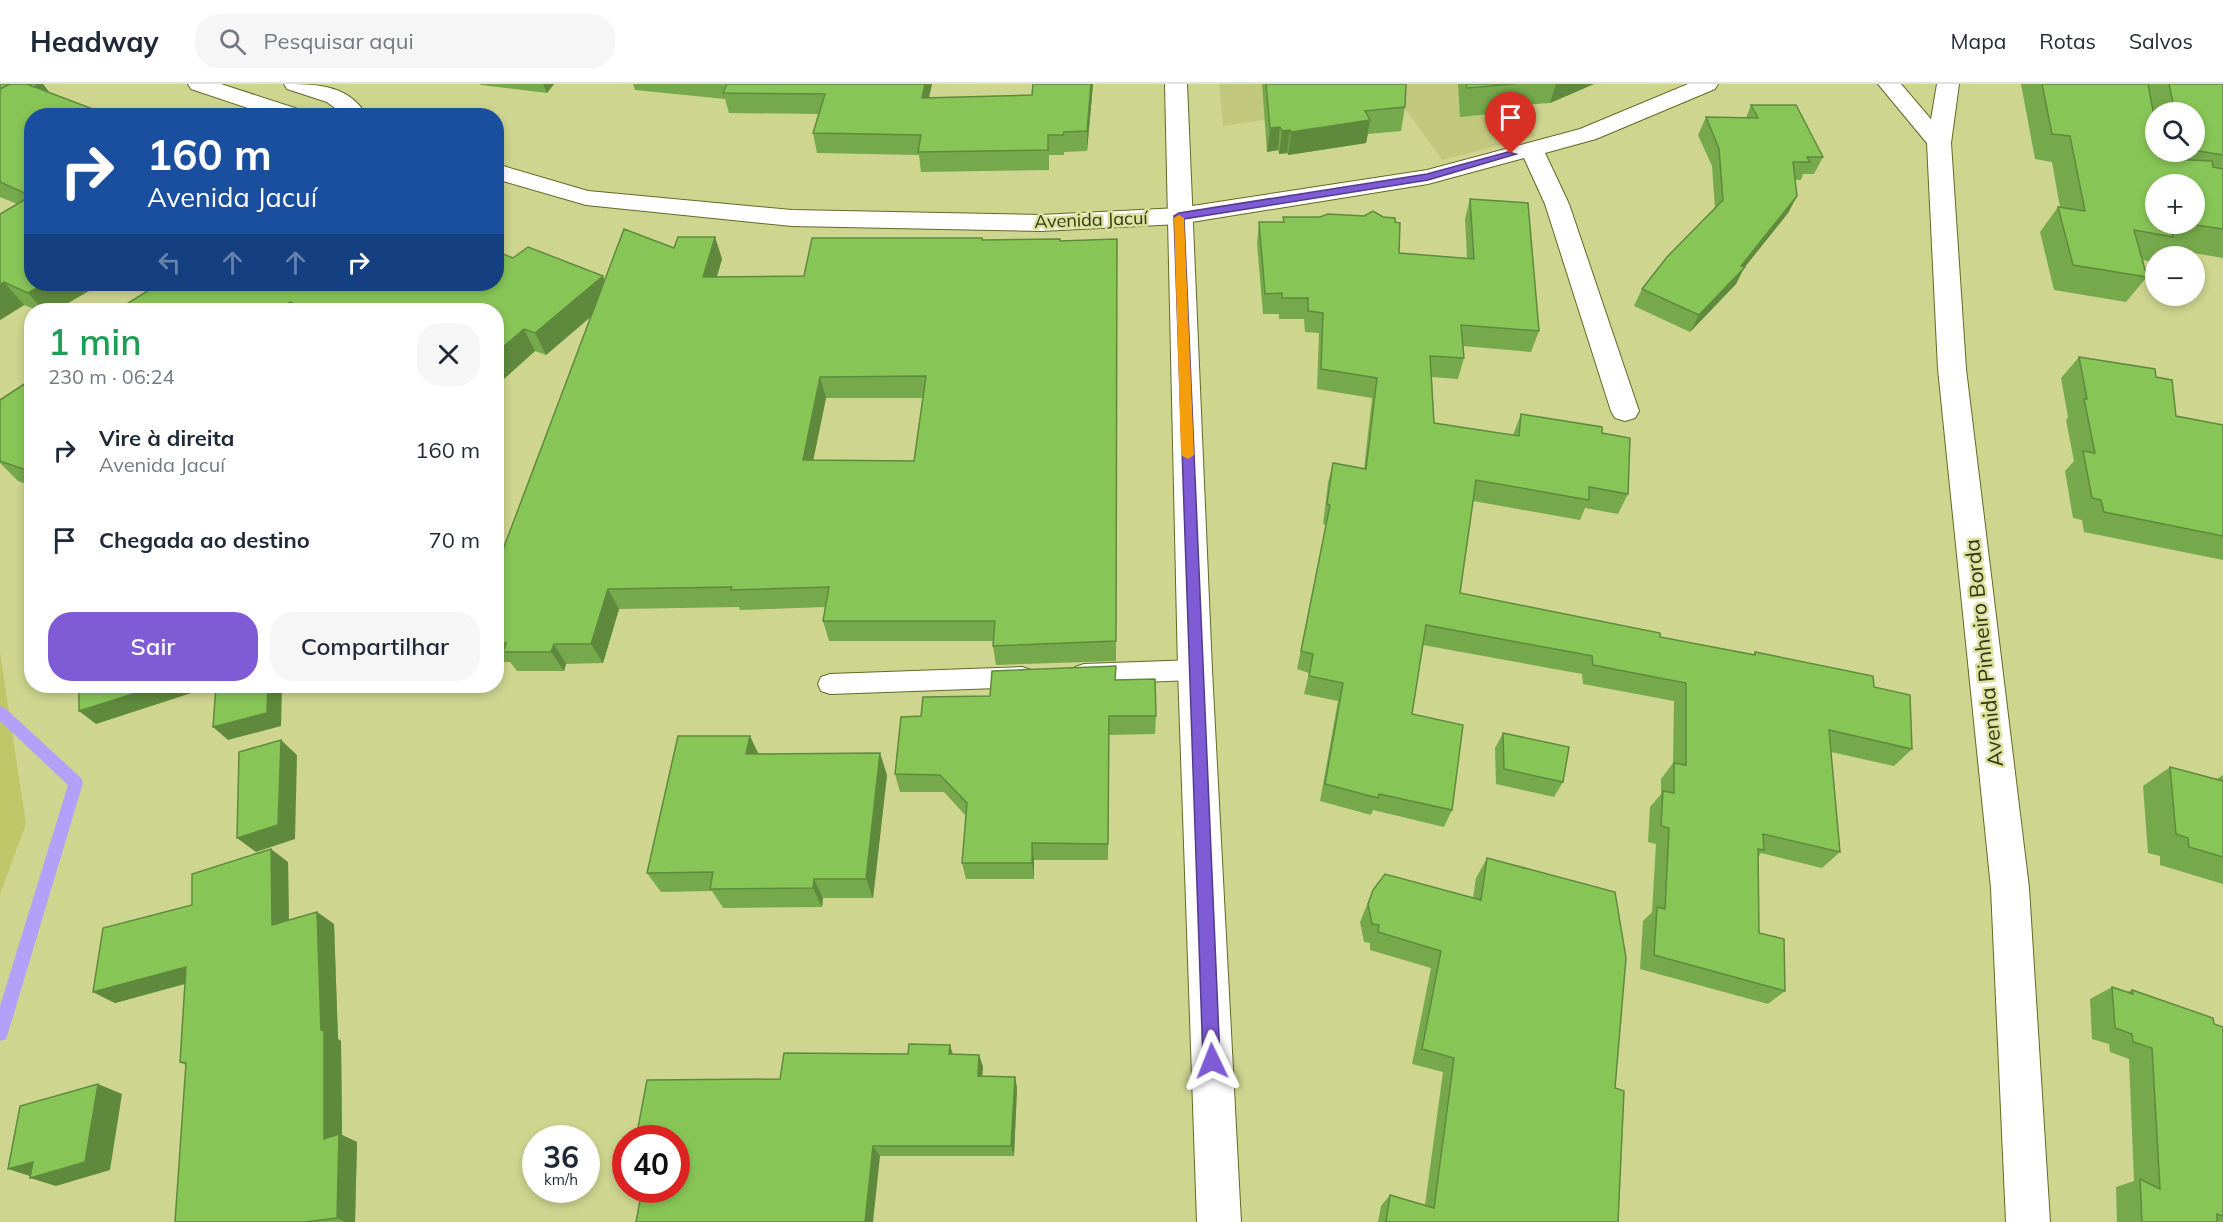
<!DOCTYPE html>
<html lang="pt">
<meta charset="utf-8">
<style>
:root{--surface:#fff;--page:#f6f6f7;--text:#1f2937;--muted:#747a83;--line:#e0e1e3;--accent:#7f5cd6}
body{margin:0;font-family:Mulish,sans-serif;background:var(--page);color:var(--text);height:100vh;display:flex;flex-direction:column;font-size:22px;white-space:nowrap}
*{box-sizing:border-box;margin:0}
p{font-size:20px;color:var(--muted)}
.icon{flex:none;width:33px;height:33px;fill:none;stroke:currentColor;stroke-width:2;stroke-linecap:round;stroke-linejoin:round}
.map{position:relative;flex:1;overflow:hidden}
.details{position:absolute;left:24px;top:219px;width:480px;height:390px;display:flex;flex-direction:column;background:var(--surface);border-radius:24px;box-shadow:0 3px 9px #0003}
.details>*{flex:none}
.guide{position:absolute;left:24px;top:24px;width:480px;height:183px;border-radius:24px;box-shadow:0 3px 9px #0003;background:#1a4fa0;color:#fff;overflow:hidden}
.controls{position:absolute;left:2145px;top:18px;display:grid;gap:12px}
.controls a{display:grid;place-items:center;width:60px;height:60px;border-radius:50%;background:var(--surface);box-shadow:0 3px 9px #0003;font-size:30px}
.speed{position:absolute;left:522px;top:1041px;display:flex;gap:12px;font-size:30px;font-weight:700;text-align:center}
.speed>*{display:grid;place-content:center;width:78px;height:78px;border-radius:50%;background:var(--surface);box-shadow:0 3px 9px #0003;line-height:1}
.speed small{font-size:15px;font-weight:400}
.speed .limit{border:9px solid #d22;background:#fff;color:#111}
.pin{position:absolute;display:grid;place-items:center;width:51px;height:51px;color:#fff;margin:-62px -26px;border-radius:50% 50% 50% 0;rotate:-45deg;box-shadow:0 0 6px #0007}
.pin .icon{rotate:45deg}
.me{position:absolute;width:66px;margin:-33px;rotate:358deg;stroke-linejoin:round;filter:drop-shadow(0 0 4px #0008)}
.turn{display:flex;align-items:center;gap:21px;height:126px;padding:0 24px;font-size:27px}
.turn .icon{width:78px;height:78px;stroke-width:2.5}
.turn b{display:block;font-size:42px;line-height:51px}
.lanes{display:flex;align-items:center;height:57px;padding:0 24px;background:#0003;justify-content:center;gap:30px;direction:ltr}
.lanes .off{opacity:.35}
.round{display:grid;place-items:center;flex:none;width:63px;height:63px;border-radius:24px;background:var(--page)}
.headline{display:flex;align-items:center;justify-content:space-between;height:102px;padding:0 24px}
h1{font-size:36px;font-weight:600;line-height:45px;color:#1e9e55}
.primary-button{display:flex;gap:12px;margin-top:auto;padding:12px 24px}
.primary-button a{flex:1;height:69px;border-radius:24px;background:var(--accent);color:#fff;font-size:24px;font-weight:600;line-height:69px;text-align:center}
.primary-button a+a{background:var(--page);color:var(--text)}
ul{padding:0;list-style:none}
li{display:flex;align-items:center;gap:18px;height:90px;padding:0 24px}
li div{flex:1}
li b{display:block;font-size:22px}
li em{font-style:normal}
header{display:flex;align-items:center;gap:36px;box-sizing:border-box;height:84px;padding:0 30px;background:var(--surface);border-bottom:2px solid var(--line)}
header strong{font-size:28px}
nav{display:flex;gap:33px;margin-inline-start:auto;font-size:21px}
.search{width:420px;height:54px;background:var(--page);display:flex;align-items:center;gap:15px;box-sizing:border-box;padding:0 21px;border-radius:24px;color:var(--muted);font-size:22px}
.map>svg:first-child{display:block}
.built{fill:#c1c87d}
.green{fill:#bec667}
.lines{fill:none;stroke-linecap:round;stroke-linejoin:round}
.stream{fill:#b3a0f8;fill-rule:evenodd}
.lane-casing{stroke:#646925;stroke-width:2}
.street-casing{stroke:#646925;stroke-width:2}
.secondary-casing{stroke:#646925;stroke-width:2}
.lane{fill:#fff;fill-rule:evenodd}
.street{fill:#fff;fill-rule:evenodd}
.secondary{fill:#fff;fill-rule:evenodd}
.wall{fill:#75a94b;fill-rule:evenodd}
.shaded-wall{fill:#5f8a3d}
.building{fill:#88c557;stroke:#5f8a3d;stroke-width:1.5;fill-rule:evenodd}
.route{fill:#7f5cd6;stroke:#533c8b;stroke-width:1.5}
.slow{fill:#f59e0b}
.labels{text-anchor:middle;stroke-width:5;stroke-linejoin:round;paint-order:stroke}
.far-street-label{font-size:18px;fill:#323418;stroke:#dbe29c}
.street-label{font-size:21px;fill:#323418;stroke:#dbe29c}
</style>
<header>
<strong>Headway</strong>
<div class="search"><svg class="icon" aria-label="search" viewBox="0 0 24 24"><circle cx="10" cy="10" r="6"/><path d="M15 15l6 6"/></svg>Pesquisar aqui</div>
<nav><a>Mapa</a><a>Rotas</a><a>Salvos</a></nav>
</header>
<div class="map">
<svg width="2223" height="1138" viewBox="0 0 2223 1138">
<rect width="100%" height="100%" fill="#ced58f"/>
<path class="built" d="M1219,0H1503L1536,52L1442,76L1399,16L1223,42Z"/>
<path class="green" d="M0,569L26,740L0,810Z"/>
<g class="lines">
<path class="stream" d="M0,622L5,624L81,694L83,699L8,949L6,955L0,957V922L68,701L0,637Z"/>
<defs>
<g id="lane">
<path d="M1195,576L1204,579L1207,586L1204,593L1195,596L1084,600L1075,597L1072,590L1075,583L1084,580Z"/>
<path d="M1022,583L1031,586L1034,593L1031,600L1022,603L830,610L821,607L818,600L821,593L830,590Z"/>
</g>
<g id="street">
<path d="M188,0H221L304,27L307,32H272L191,5Z"/>
<path d="M284,0C312,0 345,0 363,26V32H340V28L327,18L287,5Z"/>
<path d="M1688,0H1718L1715,5L1596,55L1545,69L1569,120L1639,327L1635,334L1625,337L1615,334L1611,327L1545,120L1524,74L1428,100L1179,140L1041,147L792,142L586,121L496,95V80L588,107L792,126L1041,131L1179,124L1427,86L1580,45Z"/>
<path d="M1878,0H1901L1947,54L1951,59L1947,64L1939,66L1931,64Z"/>
</g>
<g id="secondary">
<path d="M1165,0H1187L1212,586L1241,1138H1197L1178,586Z"/>
<path d="M1937,0H1959L1951,59L1966,285L2029,804L2050,1138H2006L1991,804L1938,285L1927,59Z"/>
</g>
</defs>
<use href="#lane" class="lane-casing"/>
<use href="#street" class="street-casing"/>
<use href="#secondary" class="secondary-casing"/>
<use href="#lane" class="lane"/>
<use href="#street" class="street"/>
<use href="#secondary" class="secondary"/>
</g>
<g class="wall">
<path d="M0,0H43L49,8L56,226H37L24,221L0,236V130L17,120L0,113Z"/>
<path d="M480,0H554L547,9L481,1Z"/>
<path d="M633,0H932L929,14L1032,11L1093,0L1087,67L1064,68V71H1049V86L921,88L919,71L817,69L813,49L819,30L729,29L725,15L635,6Z"/>
<path d="M1262,0H1406L1405,23L1401,47L1368,50L1366,59L1288,71L1287,69L1279,70L1278,66L1267,68Z"/>
<path d="M1458,0H1594L1550,19L1522,21L1520,27L1460,33Z"/>
<path d="M2021,0H2223V174L2164,164L2157,172H2156V174L2152,178L2143,176L2147,193L2126,218L2054,206L2040,148L2058,123H2060L2052,78L2035,75ZM2156,28H2194V68H2156ZM2194,100V140H2156Z"/>
<path d="M1751,21L1823,73L1814,90H1803L1801,96H1795L1797,112L1788,129L1744,184L1736,200L1690,248L1634,222L1642,205L1715,125L1712,82L1698,51L1706,33L1746,34Z"/>
<path d="M1470,115L1539,247L1531,268L1463,262L1464,274L1458,295L1432,293L1434,339L1513,351L1521,330L1602,349L1628,410L1618,430L1585,424L1580,436L1473,417L1460,509L1660,553L1753,571L1755,568L1874,603L1912,665L1894,682L1831,668L1840,768L1822,784L1761,769L1758,773L1759,849L1785,907L1768,920L1640,885L1643,837L1652,828L1656,760L1648,758L1650,723L1661,710V695L1673,679L1674,617L1583,600L1582,590L1423,561L1412,630L1452,726L1444,743L1373,726L1371,731L1320,717L1338,617L1304,610L1309,589L1297,585L1326,441L1323,440L1328,399L1333,379L1364,385L1372,314L1317,305L1319,249L1305,248L1304,235H1279V230H1263L1257,159L1259,138H1283V133L1399,169L1467,174L1465,135Z"/>
<path d="M715,153L722,175L717,193L804,192L982,156L1060,157L1117,155L1116,577L996,581L993,562L994,557H829L823,537L825,523L740,526L739,523L619,525L603,579L566,580L564,587H517L510,578H496V484L591,232L546,271L535,267L496,302V226H117L149,206L513,174L605,196L674,164ZM826,314H923L914,377L813,376Z"/>
<path d="M2079,273L2156,293L2176,332L2223,341V476L2084,448L2082,436L2073,434L2065,387L2074,377L2066,336L2068,333L2061,294Z"/>
<path d="M32,295V402L18,397L0,379V316Z"/>
<path d="M1115,596L1156,632L1155,650L1109,651L1108,776H1034V795H966L962,779L966,732L944,708H900L895,690L921,632Z"/>
<path d="M1503,649L1563,698L1554,713L1496,700L1495,664Z"/>
<path d="M758,670L887,691L873,814H823L822,823L723,824L712,807L661,808L647,789Z"/>
<path d="M2170,683L2217,695L2223,691V800L2160,781V772L2148,769L2143,702Z"/>
<path d="M1487,774L1615,1004L1618,1138H1378L1381,1122L1390,1111L1425,1121L1443,988L1412,980L1431,884L1370,866V859L1364,858L1360,838L1373,806L1473,814L1476,794Z"/>
<path d="M288,778L289,836L317,828L334,840L338,955L341,957L342,1051L357,1058L355,1138H175L186,981L180,978L185,900L115,919L93,908L192,821Z"/>
<path d="M2112,903L2127,908L2132,906L2223,943V1138H2117L2116,1103L2134,1097L2129,975L2110,968L2109,960L2092,955L2090,915Z"/>
<path d="M953,970L979,971L983,983L982,993H1015L1017,1004L1014,1072H880L676,1054H644L637,1049L780,995Z"/>
</g>
<g class="shaded-wall">
<path d="M39,0H43L49,8L0,36V22Z"/>
<path d="M543,0H554L547,9Z"/>
<path d="M925,0H932L924,34L922,14Z"/>
<path d="M1091,0H1093L1087,67V47Z"/>
<path d="M1556,0H1594L1550,19Z"/>
<path d="M1370,36L1366,59L1288,71L1291,48Z"/>
<path d="M1280,43L1278,66L1267,68L1270,44Z"/>
<path d="M1290,46L1287,69L1279,70L1282,47Z"/>
<path d="M1797,112L1788,129L1744,184L1736,200L1690,248L1699,231L1741,182Z"/>
<path d="M715,153L722,175L710,214L703,193Z"/>
<path d="M603,192L613,214L546,271L535,249Z"/>
<path d="M4,198L24,221L0,236V201Z"/>
<path d="M44,200H101L56,226H43L28,209Z"/>
<path d="M290,218L296,226H279Z"/>
<path d="M524,245L535,267L496,302V269Z"/>
<path d="M820,293L826,314L809,397L803,376Z"/>
<path d="M608,505L619,525L603,579L591,560Z"/>
<path d="M554,560L566,580L564,587L551,568Z"/>
<path d="M158,602H213L96,640L79,627Z"/>
<path d="M268,602H282L281,642L228,656L213,643Z"/>
<path d="M750,652L760,673L746,670Z"/>
<path d="M281,656L297,671L295,755L256,768L237,754Z"/>
<path d="M880,669L887,691L873,814L866,795Z"/>
<path d="M1032,759L1034,776V795L1032,779Z"/>
<path d="M271,765L288,778L289,853L272,841Z"/>
<path d="M814,795L823,814L822,823L813,804Z"/>
<path d="M317,828L334,840L338,955L341,957L342,1051L357,1058L355,1138H346L337,1134L324,1055Z"/>
<path d="M186,883L206,894L115,919L93,908Z"/>
<path d="M950,961L954,974L949,970Z"/>
<path d="M979,971L983,983L981,1004L978,992Z"/>
<path d="M1015,993L1017,1004L1014,1072L1011,1062Z"/>
<path d="M98,1000L122,1010L110,1086L56,1102L30,1094L33,1093L8,1085Z"/>
<path d="M873,1062L880,1072L873,1138H865Z"/>
</g>
<g class="building">
<path d="M0,0H10L0,5Z"/>
<path d="M10,0H27L111,32H32V200H44L28,209L4,198L0,201V130L31,112L0,98V5Z"/>
<path d="M27,0H39L34,3Z"/>
<path d="M727,0H925L922,14L1032,11L1033,0H1091L1087,47L1064,48L1063,51H1048V66L918,68L921,51L813,49L825,10L723,9Z"/>
<path d="M1266,0H1406L1405,23L1365,27L1370,36L1291,48L1290,46L1282,47L1280,43L1270,44Z"/>
<path d="M1466,0H1515L1467,4Z"/>
<path d="M2042,0H2148L2156,43V68H2164L2169,75L2212,77L2213,83L2223,85V145L2189,140H2194V100H2156V140H2170L2173,153L2134,146L2147,193L2073,181L2058,123L2085,127L2070,52L2052,50Z"/>
<path d="M2169,0H2223V71L2199,67L2194,65V28H2175Z"/>
<path d="M1751,21H1796L1823,73H1807L1810,78H1793L1797,112L1741,182L1745,183L1699,231L1642,205L1667,173L1723,116L1719,65L1706,33L1758,34Z"/>
<path d="M1470,115L1528,119L1539,247L1461,241L1464,274L1430,272L1434,339L1519,352L1521,330L1602,343V349L1630,354L1628,410L1589,403V416L1476,396L1460,509L1660,549V553L1755,571V568L1873,592L1874,603L1910,611L1912,665L1829,646L1840,768L1763,750L1764,766L1758,765L1759,849L1784,855L1785,907L1654,871L1657,823L1665,825L1669,744L1661,742L1663,707L1674,709V679L1686,681V599L1593,581L1592,572L1426,541L1412,630L1463,641L1452,726L1379,710L1378,714L1325,700L1343,599L1309,592L1313,570L1301,567L1330,421L1327,420L1333,379L1366,385L1377,294L1321,285L1323,229L1308,227V214H1282V209L1265,210L1259,138H1284L1283,133H1320L1328,130L1364,132L1373,127L1383,133L1395,134V138L1400,139L1399,169L1474,175Z"/>
<path d="M624,145L674,164L678,153H715L703,193L804,192L812,154H982V156L1060,155V157L1117,155L1116,557L993,562L995,537H823L829,503L731,506L732,503L608,505L591,560H554L551,568H503L506,559H496V484ZM926,292L914,377L803,376L820,293Z"/>
<path d="M528,163L603,192L535,249L524,245L496,269V226H341L338,225L337,226H308L290,218L279,226H117L149,206L145,200H496V167L513,174Z"/>
<path d="M2079,273L2155,285L2156,293L2172,296L2176,332L2223,341V452L2104,428L2101,416L2092,414L2083,367L2095,369L2084,315H2087Z"/>
<path d="M32,295V388L0,377V316Z"/>
<path d="M32,413V422H27Z"/>
<path d="M1116,582L1115,596L1155,595L1156,632H1109L1108,760L1032,759V779H962L967,719L940,691L895,690L901,633L921,632L923,613L990,612L992,587Z"/>
<path d="M79,602H158L79,627Z"/>
<path d="M216,602H268L267,629L213,643Z"/>
<path d="M1503,649L1569,663L1563,698L1504,685Z"/>
<path d="M678,652H750L746,670L880,669L866,795H814L813,804L710,805L713,788L647,789Z"/>
<path d="M281,656L278,741L237,754L239,668Z"/>
<path d="M2170,683L2223,697V773L2189,763L2188,754L2176,750Z"/>
<path d="M271,765L272,841L317,828L321,946L324,947V1055L339,1050L337,1134L305,1138H175L186,979L180,978L186,883L93,908L103,844L192,821V790Z"/>
<path d="M1487,774L1615,808L1626,874L1615,1004L1624,1007L1618,1138H1386L1390,1111L1434,1124L1454,974L1422,965L1441,867L1378,848L1379,841L1372,840L1368,820L1373,806L1385,790L1481,816Z"/>
<path d="M2112,903L2133,910L2132,906L2213,934L2214,940L2223,943V1132L2217,1130V1138H2142L2140,1095L2160,1105L2152,964L2133,958L2132,950L2115,944Z"/>
<path d="M909,960L950,961L949,970L979,971L978,992L1015,993L1011,1062H873L865,1138H636L642,1106H676V1054H652L653,1049H637L647,996L780,995L784,969L908,970Z"/>
<path d="M98,1000L85,1078L30,1094L33,1078L8,1085L20,1022Z"/>
</g>
<path class="route" d="M1508,68L1516,70L1428,96L1184,135L1220,977L1218,983L1212,986L1206,983L1203,977L1174,132L1179,129L1427,90Z"/>
<path class="slow" d="M1179,131L1184,134L1194,371L1188,375L1181,371L1174,134Z"/>
<g class="labels">
<g class="far-street-label">
<text transform="translate(1091 136) rotate(-2)" y="6">Avenida Jacuí</text>
</g>
<g class="street-label">
<text transform="translate(1984 569) rotate(-96)" y="7">Avenida Pinheiro Borda</text>
</g>
</g>
</svg>
<div class="controls">
<a><svg class="icon" aria-label="search" viewBox="0 0 24 24"><circle cx="10" cy="10" r="6"/><path d="M15 15l6 6"/></svg></a>
<a>+</a>
<a>−</a>
</div>
<div class="speed"><div>36<small>km/h</small></div><div class="limit">40</div></div>
<div class="pin" style="left:1511px;top:70px;background:#d93025"><svg class="icon" aria-label="arrive" viewBox="0 0 24 24"><path d="M6 21V4h12l-3 4 3 4H6"/></svg></div>
<svg class="me" style="left:1212px;top:977px" viewBox="-20 -20 40 40"><path d="M0-17L14 15 0 8-14 15z" fill="#7f5cd6" stroke="#fff" stroke-width="4"/></svg>
<div class="guide">
<div class="turn"><svg class="icon" aria-label="right" viewBox="0 0 24 24"><path d="M7 20v-9h11M14 6l5 5-5 5"/></svg><div><b>160 m</b>Avenida Jacuí</div></div>
<div class="lanes"><svg class="icon off" aria-label="left" viewBox="0 0 24 24"><path d="M17 20v-9H6M10 6l-5 5 5 5"/></svg><svg class="icon off" aria-label="ahead" viewBox="0 0 24 24"><path d="M12 20V5M6 11l6-6 6 6"/></svg><svg class="icon off" aria-label="ahead" viewBox="0 0 24 24"><path d="M12 20V5M6 11l6-6 6 6"/></svg><svg class="icon" aria-label="right" viewBox="0 0 24 24"><path d="M7 20v-9h11M14 6l5 5-5 5"/></svg></div>
</div>
<section class="details">
<div class="headline"><div><h1>1 min</h1><p>230 m · 06:24</p></div><a class="round"><svg class="icon" aria-label="close" viewBox="0 0 24 24"><path d="M6 6l12 12M18 6L6 18"/></svg></a></div>
<ul>
<li><svg class="icon" aria-label="right" viewBox="0 0 24 24"><path d="M7 20v-9h11M14 6l5 5-5 5"/></svg><div><b>Vire à direita</b><p>Avenida Jacuí</p></div><em>160 m</em></li>
<li><svg class="icon" aria-label="arrive" viewBox="0 0 24 24"><path d="M6 21V4h12l-3 4 3 4H6"/></svg><div><b>Chegada ao destino</b></div><em>70 m</em></li>
</ul>
<div class="primary-button"><a>Sair</a><a>Compartilhar</a></div>
</section>
</div>
